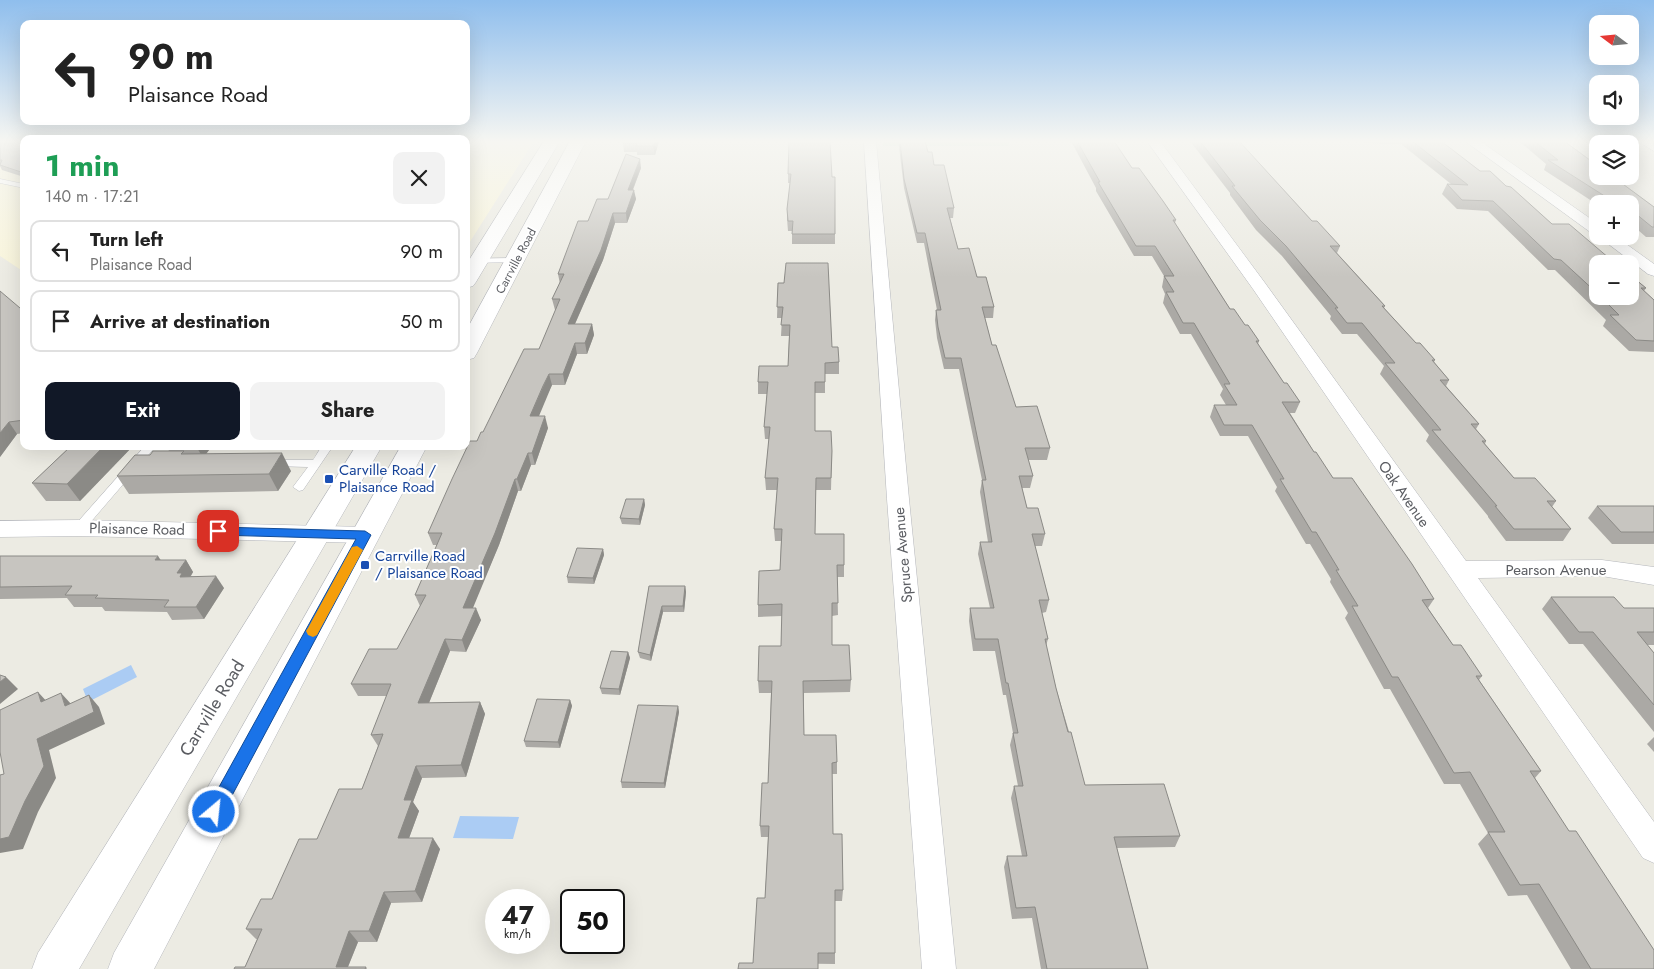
<!DOCTYPE html>
<meta charset="utf-8">
<style>
:root{--surface:#fff;--page:#f2f2f2;--text:#222;--muted:#767676;--line:#e0e0e0;--accent:#111827}
body{margin:0;font-family:Jost,sans-serif;background:var(--page);color:var(--text);height:100vh;display:flex;flex-direction:column;font-size:19px;white-space:nowrap}
*{box-sizing:border-box;margin:0}
p{font-size:16px;color:var(--muted)}
.icon{flex:none;width:28px;height:28px;fill:none;stroke:currentColor;stroke-width:2;stroke-linecap:round;stroke-linejoin:round}
.map{position:relative;flex:1;overflow:hidden}
.panel{position:absolute;left:20px;top:135px;width:450px;height:315px;display:flex;flex-direction:column;background:var(--surface);border-radius:10px;box-shadow:0 5px 20px #0002}
.panel>*{flex:none}
.banner{position:absolute;left:20px;top:20px;width:450px;height:105px;border-radius:10px;box-shadow:0 5px 20px #0002;background:#fff;color:var(--text);overflow:hidden}
.needle{width:32px;rotate:286deg}
.tools{position:absolute;left:1589px;top:15px;display:grid;gap:10px}
.tools a{display:grid;place-items:center;width:50px;height:50px;border-radius:10px;background:var(--surface);box-shadow:0 5px 20px #0002;font-size:25px}
.speed{position:absolute;left:485px;top:889px;display:flex;gap:10px;font-size:25px;font-weight:700;text-align:center}
.speed>*{display:grid;place-content:center;width:65px;height:65px;border-radius:50%;background:var(--surface);box-shadow:0 5px 20px #0002;line-height:1}
.speed small{font-size:12px;font-weight:400}
.speed .limit{border:2px solid #111;border-radius:8px;background:#fff;color:#111}
.pin{position:absolute;display:grid;place-items:center;width:42px;height:42px;color:#fff;margin:-21px;border-radius:10px;box-shadow:0 2px 8px #0006}
.me{position:absolute;width:55px;margin:-28px;rotate:28deg;stroke-linejoin:round;filter:drop-shadow(0 0 4px #0008)}
.turn{display:flex;align-items:center;gap:18px;height:105px;padding:0 25px;font-size:22px}
.turn .icon{width:65px;height:65px;stroke-width:2.5}
.turn b{display:block;font-size:35px;line-height:42px}
.round{display:grid;place-items:center;flex:none;width:52px;height:52px;border-radius:10px;background:var(--page)}
.headline{display:flex;align-items:center;justify-content:space-between;height:85px;padding:0 25px}
h1{font-size:30px;font-weight:700;line-height:38px;color:#1e9e55}
.action{display:flex;gap:10px;margin-top:auto;padding:10px 25px}
.action a{flex:1;height:58px;border-radius:10px;background:var(--accent);color:#fff;font-size:20px;font-weight:700;line-height:58px;text-align:center}
.action a+a{background:var(--page);color:var(--text)}
ul{padding:0;list-style:none}
li{display:flex;align-items:center;gap:15px;height:62px;margin:0 10px 8px;padding:0 15px;border:2px solid var(--line);border-radius:10px}
li div{flex:1}
li b{display:block;font-size:19px}
li em{font-style:normal}
.map>svg:first-child{display:block}
.commercial{fill:#f9f5db}
.green{fill:#c2e0c6}
.water{fill:#abccf4}
.lines{fill:none;stroke-linecap:round;stroke-linejoin:round}
.service-casing{stroke:#b5b7bc;stroke-width:1}
.minor-casing{stroke:#b5b7bc;stroke-width:1}
.secondary-casing{stroke:#b6b8bd;stroke-width:1}
.service{fill:#fff;fill-rule:evenodd}
.minor{fill:#fff;fill-rule:evenodd}
.secondary{fill:#fff;fill-rule:evenodd}
.wall{fill:#aba9a5}
.shaded-wall{fill:#8b8a86}
.building{fill:#c7c5c0;stroke:#8b8a86}
.route{fill:#1a73e8;stroke:#114b97}
.slow{fill:#f59e0b}
.transit-dot{fill:#1a4fb4;stroke:#fff;stroke-width:2}
.labels{text-anchor:middle;stroke-width:4;stroke-linejoin:round;paint-order:stroke}
.far-street-label{font-size:12px;fill:#5b5d62;stroke:#fff}
.transit-label{font-size:15px;fill:#164399;stroke:#fff;text-anchor:start}
.street-label{font-size:15px;fill:#5b5d62;stroke:#fff}
.near-street-label{font-size:18px;fill:#5b5d62;stroke:#fff}
</style>
<div class="map">
<svg width="1654" height="969" viewBox="0 0 1654 969">
<rect width="100%" height="100%" fill="#ecebe3"/>
<g class="commercial">
<path d="M0,141H24V272L0,256Z"/>
<path d="M466,141H534L466,248Z"/>
</g>
<path class="green" d="M883,141H1008L1010,146H883Z"/>
<g class="water">
<path d="M131,665L137,677L88,702L83,689Z"/>
<path d="M460,816L519,817L513,839L453,838Z"/>
</g>
<g class="lines">
<defs>
<g id="service">
<path d="M0,179L24,184V188L0,183Z"/>
<path d="M516,258L520,260L519,262L466,263V259Z"/>
<path d="M145,446H156L83,531H75L73,528L75,525Z"/>
<path d="M322,446H333L303,490L299,491L293,487L308,467L273,466L268,463L273,460H313Z"/>
</g>
<g id="minor">
<path d="M864,141H876L909,499L956,969H922L887,499Z"/>
<path d="M1147,141H1160L1265,283L1466,561L1602,560L1654,567V585L1602,576L1478,578L1654,822V863L1643,858L1253,289Z"/>
<path d="M1465,141H1480L1598,224V235L1593,234Z"/>
<path d="M1638,141H1653L1654,151Z"/>
<path d="M1598,236H1615L1654,264V276L1648,274Z"/>
<path d="M79,520L365,527L373,529L376,535L373,541L365,543L79,536L0,537V521Z"/>
</g>
<g id="secondary">
<path d="M544,141H560L476,282L473,286L466,288V265Z"/>
<path d="M570,141H586L477,353L474,358L466,360V331Z"/>
<path d="M356,446H382L79,969H32L38,953Z"/>
<path d="M401,446H427L154,969H108L114,953Z"/>
</g>
</defs>
<use href="#service" class="service-casing"/>
<use href="#minor" class="minor-casing"/>
<use href="#secondary" class="secondary-casing"/>
<use href="#service" class="service"/>
<use href="#minor" class="minor"/>
<use href="#secondary" class="secondary"/>
</g>
<g class="wall">
<path d="M0,141H24V177L2,170L0,166Z"/>
<path d="M621,141H659L655,155H637V152H624L623,143H622Z"/>
<path d="M899,141H925L928,152L934,165L954,208L953,218H950L958,249L977,277L994,307L993,318H985L992,345L1016,407L1050,448L1047,460H1028L1033,476L1030,488H1022L1027,508L1045,534L1042,546H1035L1049,600L1046,612L1042,613L1048,639L1046,646L1056,688L1085,785L1180,836L1175,847L1117,848L1148,969H1041L1032,918L1012,919L1004,867L1007,856H1022L1011,798L1014,786H1018L1010,745L1013,733L1006,695H1003L995,651H973L969,621L970,608H990L978,554L980,542H988L980,492L982,480L959,369H944L937,338L935,320L936,310H937L924,243H917L904,188L899,147Z"/>
<path d="M1071,141H1114L1132,168L1176,220L1175,223L1230,309L1259,341L1258,344L1284,383L1300,402L1295,413H1290L1314,452L1333,478L1434,599L1428,608L1453,645L1482,676L1479,680L1541,771L1535,778L1654,969H1571L1527,895L1508,896L1478,844L1488,833L1460,784H1444L1390,689H1384L1345,618L1348,613L1330,582L1331,579L1310,544H1306L1275,491L1277,487L1248,436H1220L1210,417L1214,405H1226L1220,395L1223,389L1191,334H1180L1163,303L1165,294L1162,287L1164,276L1152,256H1134L1096,191V188Z"/>
<path d="M1190,141H1239L1312,221L1340,246L1337,253L1385,306L1384,308L1416,343L1435,360L1434,362L1449,380L1446,386L1479,424L1476,429L1486,441L1485,444L1514,478L1556,501L1552,507L1571,529L1563,541H1506L1488,517V516L1426,441L1429,435L1380,374L1384,366L1357,334H1342L1330,319L1331,316L1282,256L1256,230L1230,195V193Z"/>
<path d="M1363,141H1441L1480,171L1506,186L1552,224L1598,264V296H1630V275L1646,288L1644,291L1654,300V352L1629,351L1603,326L1606,320L1555,270H1548L1488,211L1457,209L1442,194L1447,184H1451L1401,144L1364,143Z"/>
<path d="M1519,141H1564L1654,207V237H1646L1630,223V204H1598V205L1544,170L1546,164Z"/>
<path d="M641,168L633,190L636,199L627,223H615L603,260L575,324H592L594,335L587,354H577L565,385H552L546,397L538,416L548,428L535,465H531L521,491H518L499,545L472,608L481,620L466,652L450,651L429,703L480,702L485,714L466,777L422,778L413,802L419,811L409,838L440,849L422,902L391,903L377,942H358L348,967H366L367,969H234L245,967L257,939H256L246,929L272,899L317,839L362,789L378,746L371,735L387,696H358L351,684L397,649L420,606L415,595L437,545H433L428,533L477,441L539,349L556,310H555L552,299L560,284L558,274L588,221L608,199Z"/>
<path d="M788,174L835,177V244H792V231H788L787,219V209L790,183H788Z"/>
<path d="M778,283L832,347L839,362V374H825V393H815V431L832,451L831,490H816L815,534L844,565V577H837L838,615L832,616V645L851,680L850,692L804,693V735L837,762V774H832L833,834L843,890L842,901H835V964L753,963L765,898L768,837H761L760,826L768,783L771,693H759L758,681L781,646L782,616L758,617V605L780,570L781,541H775L774,529L777,490H766L765,478L769,439H765L764,427L767,394H758V382L788,366L789,336H781L782,318H777Z"/>
<path d="M20,308H24V433L17,434L0,457Z"/>
<path d="M71,446H133L80,501H46L32,483Z"/>
<path d="M166,446H212L206,454L291,471L278,491L129,494L117,476L150,455L169,451Z"/>
<path d="M644,499L645,505L640,525L622,524L620,518Z"/>
<path d="M1597,506H1654V544H1612L1588,518Z"/>
<path d="M603,549L604,555L594,584L568,583L567,577Z"/>
<path d="M0,556L161,560H186L193,572L191,576L224,588L204,619L172,620L167,612L105,611L102,607H74L67,598L0,599Z"/>
<path d="M649,586H685L686,592L684,612H663L651,661L640,658L638,652Z"/>
<path d="M1551,597L1624,608H1654V645H1647L1654,653V732L1583,644H1569L1542,609Z"/>
<path d="M628,652L630,658L620,695L602,694L600,688Z"/>
<path d="M570,700L572,706L560,748L526,747L524,741Z"/>
<path d="M678,706L679,712L665,788H622L621,782Z"/>
<path d="M1654,737V752L1647,744Z"/>
</g>
<g class="shaded-wall">
<path d="M655,141H659L655,155L653,146Z"/>
<path d="M640,159L641,168L629,199L628,190Z"/>
<path d="M634,190L636,199L627,223L626,213Z"/>
<path d="M613,213L615,223L603,260L570,335L568,324Z"/>
<path d="M592,324L594,335L587,354L585,343Z"/>
<path d="M575,343L577,354L565,385L563,374Z"/>
<path d="M549,374L552,385L534,428L530,416Z"/>
<path d="M545,416L548,428L535,465L532,453Z"/>
<path d="M9,422L17,434L0,457V433Z"/>
<path d="M104,446H133L80,501L67,484Z"/>
<path d="M196,446H212L203,458Z"/>
<path d="M282,453L291,471L278,491L269,474Z"/>
<path d="M528,453L531,465L521,491L517,479Z"/>
<path d="M515,479L518,491L499,545L468,620L463,608Z"/>
<path d="M644,499L645,505L640,525L639,519Z"/>
<path d="M603,549L604,555L594,584L593,578Z"/>
<path d="M158,556L166,568L155,560Z"/>
<path d="M186,560L193,572L188,580V589L177,573Z"/>
<path d="M216,576L224,588L204,619L196,607Z"/>
<path d="M685,586L686,592L684,612L683,606Z"/>
<path d="M662,606L663,612L651,661L650,655Z"/>
<path d="M476,608L481,620L466,652L462,640Z"/>
<path d="M445,639L450,651L424,715L418,703Z"/>
<path d="M628,652L630,658L620,695L619,689Z"/>
<path d="M6,677L18,689L0,704V682Z"/>
<path d="M38,692L49,704L41,702Z"/>
<path d="M61,693L72,705L65,706Z"/>
<path d="M89,695L99,707L105,724L49,750L56,778L38,812L23,849L0,853V839L37,739Z"/>
<path d="M570,700L572,706L560,748L558,742Z"/>
<path d="M480,702L485,714L466,777L461,765Z"/>
<path d="M678,706L679,712L665,788L664,783Z"/>
<path d="M416,766L422,778L413,802L419,811L405,849L398,838L404,800Z"/>
<path d="M433,838L440,849L422,902L415,891Z"/>
<path d="M384,892L391,903L377,942L369,931Z"/>
<path d="M349,931L358,942L347,969L336,967Z"/>
</g>
<g class="building">
<path d="M0,141H24V173L0,165L2,160H0Z"/>
<path d="M623,141H655L653,146H636L637,143H623Z"/>
<path d="M789,141H830L832,177H835V234H792L793,221H788L787,209L791,174H788Z"/>
<path d="M900,141H925L928,152H932L934,165H944L954,208H947L958,249L969,248L977,277H986L994,307H982L992,345H996L1016,407L1037,406L1050,448H1025L1033,476H1019L1027,508H1038L1045,534H1032L1049,600H1039L1048,639H1045L1056,688L1068,732H1071L1085,785L1164,784L1180,836L1114,837L1148,969H1047L1035,907L1016,908L1007,856H1027L1014,786H1023L1013,733H1018L1008,683H1006L998,639H975L970,608H994L980,542H992L982,480H986L961,358H945L938,327L936,310H941L925,233H917L904,179Z"/>
<path d="M1077,141H1114L1132,168H1139L1163,201L1176,220H1173L1230,309H1234L1245,325H1248L1259,341H1256L1284,383H1287L1300,402H1282L1314,452H1316L1333,478H1352L1412,564L1434,599L1422,600L1453,645H1461L1482,676H1476L1541,771H1530L1569,831H1576L1654,950V969H1591L1539,884L1520,885L1488,832H1505L1470,772L1454,773L1398,677H1392L1352,606H1358L1336,570H1339L1316,532H1312L1280,479H1284L1252,425H1224L1214,405H1237L1224,384H1230L1194,323H1183L1166,292H1174L1164,276H1174L1155,246H1136L1098,182H1100Z"/>
<path d="M1200,141H1239L1312,221H1317L1340,246H1330L1385,306H1382L1416,343H1420L1435,360H1432L1449,380H1440L1479,424H1471L1486,441H1482L1514,478H1535L1556,501H1547L1571,529H1514L1495,506H1497L1432,430H1441L1385,363H1395L1362,323H1347L1335,308H1338L1286,246L1260,220L1232,186H1235Z"/>
<path d="M1412,141H1441L1480,171H1490L1506,186L1511,187L1552,224H1569L1616,264H1598V294L1561,260L1554,259L1493,201L1462,200L1447,184L1468,185Z"/>
<path d="M1534,141H1564L1598,166V176H1612L1654,207V227H1652L1630,209V204H1624L1622,202H1614L1548,160H1558Z"/>
<path d="M626,154L640,159L628,190H634L626,213H613L601,250L568,324H592L585,343H575L563,374H549L543,386L530,416H545L532,453H528L517,479H515L495,533L463,608H476L462,640L445,639L418,703L480,702L461,765L416,766L404,800H412L398,838H433L415,891L384,892L369,931H349L336,967H366L365,969H234L235,967H245L262,929H246L261,899H272L299,839H317L339,789H362L383,734L371,735L391,684H351L369,649H397L426,595H415L442,533H428L452,479L470,441H477L481,432H483L524,349H539L560,299H552L564,274H558L578,221H588L597,199H608Z"/>
<path d="M786,263H828L832,347H838L839,362L825,363V382H815V431H831L832,451L831,478H816L815,534H844V565H837L838,603H832V645H849L851,680L803,681L804,735H836L837,762L832,763L833,834H842L843,890H835V953H818V969H738L739,963H753L757,898H765L769,826H760L762,783H768L772,681H758L759,646H781L782,604L758,605L759,571L780,570L782,529H774L778,478H765L770,427H764L768,382H758L759,366H788L790,325H781L783,307H777L778,283H784Z"/>
<path d="M1630,275L1646,288H1641L1654,300V341L1636,340L1610,315H1619L1600,296H1630Z"/>
<path d="M0,291L20,308L23,307L24,308V420L9,422L0,433Z"/>
<path d="M71,446H104L67,484L32,483Z"/>
<path d="M153,451H184L181,454L282,453L269,474L117,476L135,455H150Z"/>
<path d="M626,499H644L639,519L620,518Z"/>
<path d="M1597,506H1654V532H1621Z"/>
<path d="M577,548L603,549L593,578L567,577Z"/>
<path d="M0,556H158L155,560H186L177,573H182L180,577L216,576L196,607H164L169,600L95,598L98,595H65L72,586L0,587Z"/>
<path d="M649,586H685L683,606H662L650,655L638,652Z"/>
<path d="M1551,597H1614L1624,608H1654V632H1637L1654,653V705L1593,632H1579Z"/>
<path d="M611,651L628,652L619,689L600,688Z"/>
<path d="M0,675L6,677L0,682Z"/>
<path d="M38,692L41,702L61,693L65,706L89,695L94,712L37,739L44,766L25,801L9,837L0,839V775L4,774L0,752V710Z"/>
<path d="M537,699L570,700L558,742L524,741Z"/>
<path d="M638,705L678,706L664,783L621,782Z"/>
</g>
<linearGradient id="sky" x2="0" y2="1"><stop stop-color="#8fbeed"/><stop offset="0.51" stop-color="#f6f6f2"/><stop offset="1" stop-color="#f6f6f2" stop-opacity="0"/></linearGradient>
<rect width="1654" height="277" fill="url(#sky)"/>
<path class="route" d="M218,527L365,531L371,535L220,818L214,820L208,818L206,812L208,807L356,539L218,535L212,531Z"/>
<path class="slow" d="M357,546L363,550L317,635L313,637L308,635L306,631L308,628L352,547Z"/>
<g class="transit-dot">
<rect x="324" y="474" width="10" height="10" rx="2.5"/>
<rect x="360" y="560" width="10" height="10" rx="2.5"/>
</g>
<g class="labels">
<g class="far-street-label">
<text transform="translate(516 261) rotate(-62)" y="4">Carrville Road</text>
</g>
<g class="transit-label">
<text x="339" y="475">Carville Road /<tspan x="339" dy="17">Plaisance Road</tspan></text>
<text x="375" y="561">Carrville Road<tspan x="375" dy="17">/ Plaisance Road</tspan></text>
</g>
<g class="street-label">
<text transform="translate(1404 494) rotate(55)" y="5">Oak Avenue</text>
<text transform="translate(137 529) rotate(1)" y="5">Plaisance Road</text>
<text transform="translate(903 555) rotate(-95)" y="5">Spruce Avenue</text>
<text x="1556" y="575">Pearson Avenue</text>
</g>
<g class="near-street-label">
<text transform="translate(212 708) rotate(-59)" y="6">Carrville Road</text>
</g>
</g>
</svg>
<div class="tools">
<a><svg class="needle" viewBox="-14 -14 28 28"><path d="M0-13l5 13h-10z" fill="#e53935"/><path d="M0 13l5-13h-10z" fill="#767676"/></svg></a>
<a><svg class="icon" aria-label="sound" viewBox="0 0 24 24"><path d="M4 9h4l5-4v14l-5-4H4zM17 9q2 3 0 6"/></svg></a>
<a><svg class="icon" aria-label="layers" viewBox="0 0 24 24"><path d="M12 4l9 5-9 5-9-5zM3 14l9 5 9-5"/></svg></a>
<a>+</a>
<a>−</a>
</div>
<div class="speed"><div>47<small>km/h</small></div><div class="limit">50</div></div>
<div class="pin" style="left:218px;top:531px;background:#d93025"><svg class="icon" aria-label="arrive" viewBox="0 0 24 24"><path d="M6 21V4h12l-3 4 3 4H6"/></svg></div>
<svg class="me" style="left:214px;top:812px" viewBox="-20 -20 40 40"><circle r="17" fill="#1a73e8" stroke="#fff" stroke-width="3"/><path d="M0-11L8 9 0 5-8 9z" fill="#fff"/></svg>
<div class="banner">
<div class="turn"><svg class="icon" aria-label="left" viewBox="0 0 24 24"><path d="M17 20v-9H6M10 6l-5 5 5 5"/></svg><div><b>90 m</b>Plaisance Road</div></div>
</div>
<section class="panel">
<div class="headline"><div><h1>1 min</h1><p>140 m · 17:21</p></div><a class="round"><svg class="icon" aria-label="close" viewBox="0 0 24 24"><path d="M6 6l12 12M18 6L6 18"/></svg></a></div>
<ul>
<li><svg class="icon" aria-label="left" viewBox="0 0 24 24"><path d="M17 20v-9H6M10 6l-5 5 5 5"/></svg><div><b>Turn left</b><p>Plaisance Road</p></div><em>90 m</em></li>
<li><svg class="icon" aria-label="arrive" viewBox="0 0 24 24"><path d="M6 21V4h12l-3 4 3 4H6"/></svg><div><b>Arrive at destination</b></div><em>50 m</em></li>
</ul>
<div class="action"><a>Exit</a><a>Share</a></div>
</section>
</div>
